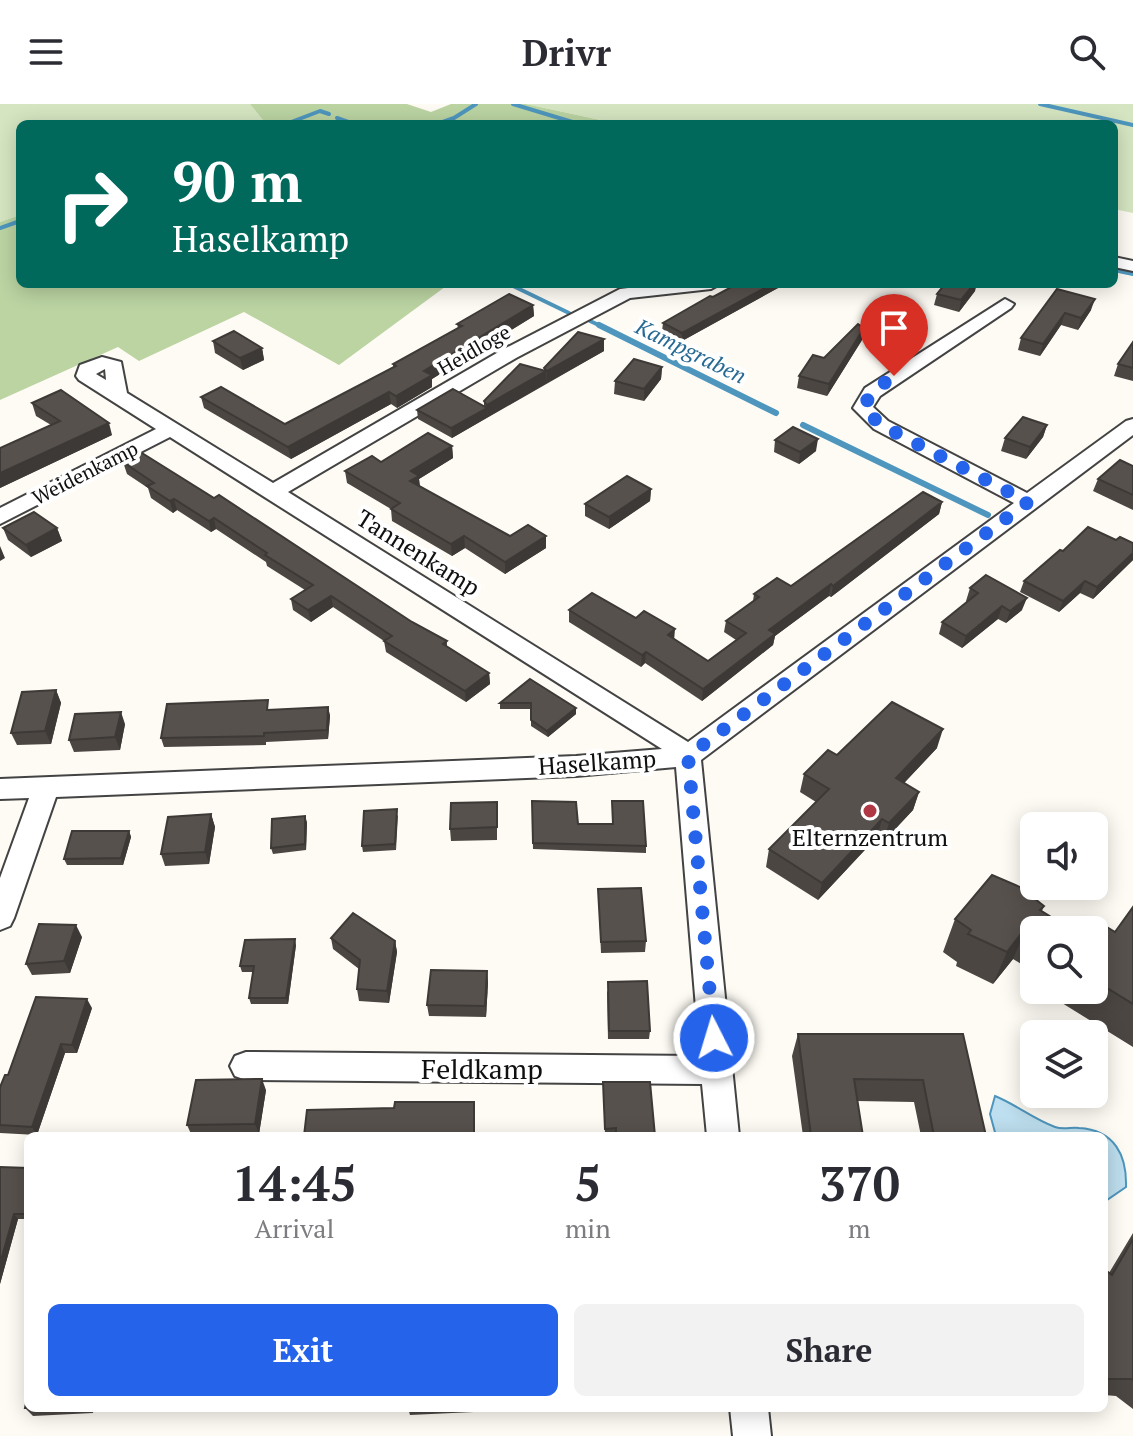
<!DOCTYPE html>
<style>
:root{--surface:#fff;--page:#f2f2f3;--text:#2b2b33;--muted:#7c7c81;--accent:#2563eb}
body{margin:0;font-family:"PT Serif",serif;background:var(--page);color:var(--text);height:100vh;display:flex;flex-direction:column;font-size:30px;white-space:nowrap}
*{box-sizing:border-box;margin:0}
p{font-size:26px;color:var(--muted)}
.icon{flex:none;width:44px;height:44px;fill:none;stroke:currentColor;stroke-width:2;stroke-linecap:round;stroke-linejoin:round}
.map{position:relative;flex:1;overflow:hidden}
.details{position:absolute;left:24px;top:1028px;width:1084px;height:280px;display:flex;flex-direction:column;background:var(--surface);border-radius:12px;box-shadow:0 4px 20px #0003}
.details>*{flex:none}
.banner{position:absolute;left:16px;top:16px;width:1102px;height:168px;border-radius:12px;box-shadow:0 4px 20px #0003;background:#00695c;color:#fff;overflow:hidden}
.buttons{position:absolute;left:1020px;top:708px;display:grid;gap:16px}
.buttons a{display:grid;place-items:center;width:88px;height:88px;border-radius:12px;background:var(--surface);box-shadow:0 4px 20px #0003;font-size:40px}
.pin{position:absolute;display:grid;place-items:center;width:68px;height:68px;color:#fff;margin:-82px -34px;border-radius:50% 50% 50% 0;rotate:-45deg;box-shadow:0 0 8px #0007}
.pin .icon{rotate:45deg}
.me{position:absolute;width:88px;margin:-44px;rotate:355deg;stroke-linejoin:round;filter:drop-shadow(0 0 6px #0008)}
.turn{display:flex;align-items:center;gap:28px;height:168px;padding:0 24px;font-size:36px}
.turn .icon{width:104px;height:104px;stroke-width:2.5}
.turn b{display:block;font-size:56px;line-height:68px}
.eta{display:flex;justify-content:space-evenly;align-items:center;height:136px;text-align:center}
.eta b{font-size:48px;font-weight:700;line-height:56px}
.action{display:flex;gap:16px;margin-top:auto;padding:16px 24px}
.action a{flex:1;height:92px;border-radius:12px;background:var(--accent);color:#fff;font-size:32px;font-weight:700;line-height:92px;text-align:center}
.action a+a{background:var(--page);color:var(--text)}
header{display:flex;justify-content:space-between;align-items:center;height:104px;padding:0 24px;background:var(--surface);font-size:36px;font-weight:700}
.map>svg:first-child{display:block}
.green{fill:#d5e5c1}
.forest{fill:#bbd4a2}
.water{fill:#bedfef;stroke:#4e96bd;stroke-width:2}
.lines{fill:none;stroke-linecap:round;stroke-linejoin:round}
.stream-far1{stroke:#4e96bd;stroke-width:4}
.stream{stroke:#4e96bd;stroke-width:6}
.street-casing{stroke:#434343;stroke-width:4}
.street{fill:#fff;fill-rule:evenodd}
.wall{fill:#4b4642}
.shaded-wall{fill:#3d3936}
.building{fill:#57514d;stroke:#3d3936;stroke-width:2}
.route{stroke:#2563eb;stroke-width:14;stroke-dasharray:0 25.2}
.poi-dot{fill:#af3844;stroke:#fff;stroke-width:3}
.labels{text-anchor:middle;stroke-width:8;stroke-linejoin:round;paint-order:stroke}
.far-street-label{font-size:20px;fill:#101010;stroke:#fff}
.far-water-label{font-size:22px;font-style:italic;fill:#276993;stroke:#fff}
.street-label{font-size:24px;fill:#101010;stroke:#fff}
.poi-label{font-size:24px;fill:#101010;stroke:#fff}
.near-street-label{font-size:28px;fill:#101010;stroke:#fff}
</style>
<header><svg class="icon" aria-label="menu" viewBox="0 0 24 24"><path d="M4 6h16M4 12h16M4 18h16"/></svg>Drivr<svg class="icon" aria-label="search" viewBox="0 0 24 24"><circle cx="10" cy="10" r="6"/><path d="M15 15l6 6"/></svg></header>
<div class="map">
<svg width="1133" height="1332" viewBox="0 0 1133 1332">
<rect width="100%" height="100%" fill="#fefbf4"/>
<g class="green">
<path d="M0,0H250L266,20H20V111L0,118Z"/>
<path d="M526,0H1133V109L1114,105V20H791L779,16L769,20H619Z"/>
</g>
<g class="forest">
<path d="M250,0H407L431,8L451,0H526L619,20H266Z"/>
<path d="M20,111V180H449L339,261L244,208L139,257L118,243L0,296V118Z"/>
</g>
<path class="water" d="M995,992C1017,1001 1033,1015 1055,1023C1063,1026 1071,1023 1079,1024C1115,1026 1127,1052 1126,1083L1104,1098V1032H996L990,1010Z"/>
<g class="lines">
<g class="stream-far1">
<path d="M513,0L579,20"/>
<path d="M1040,0L1133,21"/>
<path d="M337,14L354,20"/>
<path d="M286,20L320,7L329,10"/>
<path d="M437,20L454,14L476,0"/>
<path d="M0,124L20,117"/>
<path d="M1114,166L1133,170"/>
<path d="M509,180L569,209"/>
<path d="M590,217L603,223"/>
</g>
<g class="stream">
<path d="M599,221L776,309"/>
<path d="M803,321L988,411"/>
</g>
<defs>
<g id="street">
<path d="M1114,153L1133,157V167L1114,163Z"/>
<path d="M661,180H720L711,185L630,194L516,254L288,388L688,638L1014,399L874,325L853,304L865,284L1005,195L1014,200L1011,204L880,292L873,303L888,317L1027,389L1126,317L1133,315V331L701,656L739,1032H707L702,980L246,976L235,972L230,962L235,952L246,948L700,952L676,663L576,672L56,693L14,814L10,822L0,826V774L29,694L0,695V675L576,652L662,645L170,333L0,420V404L156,325L79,276L76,272L80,261L102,253L121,258L127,289L273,379L502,246L620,185ZM105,265L106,276L96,270Z"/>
<path d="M730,1304H768L771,1332H733Z"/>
</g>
</defs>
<use href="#street" class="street-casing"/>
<use href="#street" class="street"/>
</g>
<g class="wall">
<path d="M737,180H779L778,184L682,237L662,227L663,219Z"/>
<path d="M1057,185L1091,206L1078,226L1061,221L1040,252L1018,246L1021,234Z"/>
<path d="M975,187L959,208L934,201L937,190Z"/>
<path d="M533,201L534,212L432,275V283L397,304L391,300L291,355L204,304L201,293L285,320L393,263V260L458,224L457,220Z"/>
<path d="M604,235V247L452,334L418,315L417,306L484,302V297L544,267V264Z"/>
<path d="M862,236L827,292L797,284L799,272L824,254Z"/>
<path d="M213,237L262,244L264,256L243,266L215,249Z"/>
<path d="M1133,238V277L1114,272L1118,260Z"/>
<path d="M662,263L661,275L644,297L614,290L615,277Z"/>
<path d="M32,299L112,331L0,384V344L51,321L36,312Z"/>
<path d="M1047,321L1043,333L1026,355L1001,347L1005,334Z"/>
<path d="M775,336L816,347L799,360L774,348Z"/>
<path d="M452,342L453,354L419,375L420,383L510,432L546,444L505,470L465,444L452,452L392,417L391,405L347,379L345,367L381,358Z"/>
<path d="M123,358L447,537V542L489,569L490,580L466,598L386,548L384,537L333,503L311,518L293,506L291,495L305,486L267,462L266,458L216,425L211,428L177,406L173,409L151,394L148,384L127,370Z"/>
<path d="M1133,362V406L1093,387L1098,375Z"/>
<path d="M651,385L650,397L609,425L585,412V400Z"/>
<path d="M942,398L939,410L831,493L829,492L775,532L773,541L702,597L645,559L641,563L569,518V506L674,535L708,557L736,536L724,528L726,517L753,497L754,490L791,482Z"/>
<path d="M3,424H57L62,437L31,453L8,436Z"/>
<path d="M1116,436L1133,439V456L1093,495L1080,489L1059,508L1020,488L1024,477L1063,447Z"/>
<path d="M970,484L1022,506L1006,519L998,515L962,544L939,530L942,518L967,498L966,497Z"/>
<path d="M530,575L576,604V610L548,633L531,622V605H500V599Z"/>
<path d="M56,586L61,599L51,640L17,641L11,629Z"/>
<path d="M328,603L330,612L328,635L266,638V641L164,643L161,634L270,606Z"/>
<path d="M125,620L120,646L74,648L69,636Z"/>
<path d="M937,644L904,679L919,688L913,706L884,737L877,733L818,796L766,763L769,745L816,698L800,688L804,670L837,651Z"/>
<path d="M532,697L578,720L646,742V749L533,745Z"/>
<path d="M211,710L215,723L209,760L165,762L161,750Z"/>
<path d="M497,710V736L451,737L450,725Z"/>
<path d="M398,711L396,746L363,748L362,742Z"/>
<path d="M307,718L306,746L273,750L271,744Z"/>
<path d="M129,727L131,733L123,761H67L64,755Z"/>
<path d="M598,785L646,837L645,848L601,849Z"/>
<path d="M1044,802L1034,826V868L1013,855L993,880L956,862L957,858L943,848L955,815Z"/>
<path d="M1133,803V943L1041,886H1094V826L1115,828Z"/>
<path d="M82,833L70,869L32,871L26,860Z"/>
<path d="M331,834L395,837L397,848L389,899L359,897L357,885L359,865L333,845Z"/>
<path d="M296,841L288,900H251L249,894L253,868H242L240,862Z"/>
<path d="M487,867L488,879L486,913L429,912L427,901Z"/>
<path d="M607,887L650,927L649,935H608Z"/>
<path d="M92,904L77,949H65L37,1031L0,1029V983L8,971Z"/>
<path d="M798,930H963L986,1032H921L914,998L857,997L863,1032H803L792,952Z"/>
<path d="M650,978L616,1030H605L603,984Z"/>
<path d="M266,986L259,1030L192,1032L187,1021Z"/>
<path d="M0,1063L28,1064V1115H18L0,1180Z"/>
<path d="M1133,1129V1305L1116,1292L1104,1291V1165L1109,1169Z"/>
<path d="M25,1304H94L93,1309L33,1312Z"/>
<path d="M283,1304H334L284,1307Z"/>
<path d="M408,1304H474V1308L410,1311Z"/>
<path d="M605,1304H667L605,1307Z"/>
</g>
<g class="shaded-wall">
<path d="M772,180H779L778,184L682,237V229Z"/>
<path d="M974,180H977L975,187L959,208L961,196Z"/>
<path d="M1095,195L1091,206L1078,226L1081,214Z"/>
<path d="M533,201L534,212L432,275V283L397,304L396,292L424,267Z"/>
<path d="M1065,209L1061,221L1040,252L1043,240Z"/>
<path d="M864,224L862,236L827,292L829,280Z"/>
<path d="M604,235V247L547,279V267Z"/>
<path d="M262,244L264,256L243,266L240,254Z"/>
<path d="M662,263L661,275L644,297V285Z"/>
<path d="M546,267L547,279L488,313L487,301Z"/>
<path d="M389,288L391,300L291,355L288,343Z"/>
<path d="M487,304L488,313L452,334L451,324Z"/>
<path d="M109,319L112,331L0,384V369Z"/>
<path d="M1047,321L1043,333L1026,355L1030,343Z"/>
<path d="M818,335L816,347L799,360L800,348Z"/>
<path d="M452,342L453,354L419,375L420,384L410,377L411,367Z"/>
<path d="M651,385L650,397L609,425V413Z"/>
<path d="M174,395L177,406L173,409L170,397Z"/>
<path d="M942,398L939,410L831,493L833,482Z"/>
<path d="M214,414L216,425L211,428L209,417Z"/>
<path d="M57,424L62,437L31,453L26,441Z"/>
<path d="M464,432L465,444L452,452L451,440Z"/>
<path d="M546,432V444L505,470V458Z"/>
<path d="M0,442L5,454L0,457Z"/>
<path d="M1133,449V456L1093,495L1097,483Z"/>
<path d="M1085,477L1080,489L1059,508L1063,497Z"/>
<path d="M831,480L829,492L775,532L773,541L702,597L703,585L769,526Z"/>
<path d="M331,492L333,503L311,518L308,506Z"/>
<path d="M1027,494L1022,506L1006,519L1010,507Z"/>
<path d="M1002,502L998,515L962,544L966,532Z"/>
<path d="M675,525L674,537L668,531Z"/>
<path d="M646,548L645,559L641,563L642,551Z"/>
<path d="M489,569L490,580L466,598L465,587Z"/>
<path d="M56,586L61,599L51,640L45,627Z"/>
<path d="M328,603L330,612L328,635L327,626Z"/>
<path d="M576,604V610L548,633L547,627Z"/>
<path d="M121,608L125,620L120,646L115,633Z"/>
<path d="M943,625L937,644L891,693L896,674Z"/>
<path d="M919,688L913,706L884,737L889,719Z"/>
<path d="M211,710L215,723L209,760L205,748Z"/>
<path d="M305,712L307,718L306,746L305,740Z"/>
<path d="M882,715L877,733L818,796L822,779Z"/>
<path d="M129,727L131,733L123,761L121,754Z"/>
<path d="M76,821L82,833L70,869L64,857Z"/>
<path d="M1027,822L1013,855L993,880L1007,848Z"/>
<path d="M295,835L296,841L288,900L286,894Z"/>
<path d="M395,837L397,848L389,899L387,887Z"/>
<path d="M487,867L488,879L486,913L485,902Z"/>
<path d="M87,895L92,904L77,949L72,941Z"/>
<path d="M61,940L65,949L37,1031L32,1023Z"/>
<path d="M262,975L266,986L259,1030L255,1020Z"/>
<path d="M14,1110L18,1115L0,1180V1160Z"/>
</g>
<g class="building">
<path d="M737,180H772L682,229L663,219L710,192L713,193Z"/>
<path d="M945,180H974L961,196L937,190Z"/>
<path d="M1057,185L1095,195L1081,214L1065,209L1043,240L1021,234Z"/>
<path d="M509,190L533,201L424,267L432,271L396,292L389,288L288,343L201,293L221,283L285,320L396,262L393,260L462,222L457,220Z"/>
<path d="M858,220L864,224L829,280L799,272L813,251L824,254Z"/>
<path d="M234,227L262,244L240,254L213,237Z"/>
<path d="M578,228L604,235L547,267L544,264Z"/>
<path d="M1133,238V264L1118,260Z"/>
<path d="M634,255L662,263L644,285L615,277Z"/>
<path d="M520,260L546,267L487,301L484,297Z"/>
<path d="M453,285L487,304L451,324L417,306Z"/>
<path d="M61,286L109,319L0,369V344L60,317L32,299Z"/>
<path d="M1023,313L1047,321L1030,343L1005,334Z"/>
<path d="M793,323L818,335L800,348L775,336Z"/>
<path d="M428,329L452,342L411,367L419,372L410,377L510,432L528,421L546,432L505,458L464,432L451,440L391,405L400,399L345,367L372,352L381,358Z"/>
<path d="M142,349L214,394L219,391L412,518L447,537L443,540L489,569L465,587L384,537L392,532L331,492L308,506L291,495L313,481L265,451L267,449L214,414L209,417L174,395L170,397L147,382L154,379L123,358Z"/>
<path d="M1120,356L1133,362V391L1098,375Z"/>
<path d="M627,372L651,385L609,413L585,400Z"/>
<path d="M923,388L942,398L833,482L831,480L769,526L775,530L703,585L646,548L642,551L569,506L592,489L636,514L644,507L675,525L668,531L708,557L746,529L726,517L759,493L754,490L777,474L791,482Z"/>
<path d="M34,408L57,424L26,441L3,424Z"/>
<path d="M1088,423L1116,436L1120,433L1133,439V449L1097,483L1085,477L1063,497L1024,477L1060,446L1063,447Z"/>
<path d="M986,471L1027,494L1010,507L1002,502L966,532L942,518L978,489L970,484Z"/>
<path d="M530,575L576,604L547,627L531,616V599H500Z"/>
<path d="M56,586L45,627L11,629L22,588Z"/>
<path d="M268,596L267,606L328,603L327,626L264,629V632L161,634L167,600Z"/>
<path d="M892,598L943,625L896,674L919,688L889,719L882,715L822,779L769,745L829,685L804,670L828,646L837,651Z"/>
<path d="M121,608L115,633L69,636L75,610Z"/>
<path d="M532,697L576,698L578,720H613L612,697H643L646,742L533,739Z"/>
<path d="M497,698V723L450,725L451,699Z"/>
<path d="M397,705L395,740L362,742L364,707Z"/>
<path d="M211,710L205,748L161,750L168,713Z"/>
<path d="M305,712V740L271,744L272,715Z"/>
<path d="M72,727H129L121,754L64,755Z"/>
<path d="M992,771L1020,783L1044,802L1040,806L1072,826L1034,827L1027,822L1007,848L968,830L971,826L955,815Z"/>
<path d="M641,784L646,837L601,838L598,785Z"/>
<path d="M1133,803V900L1094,876V826H1090L1097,817L1115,828Z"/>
<path d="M353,809L395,837L387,887L357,885L360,856L331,834Z"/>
<path d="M39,820L76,821L64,857L26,860Z"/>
<path d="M295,835L286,894H249L254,862H240L245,836Z"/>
<path d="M431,866L487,867L485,902L427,901Z"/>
<path d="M647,877L650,927H609L608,878Z"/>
<path d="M36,893L87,895L72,941L61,940L32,1023L0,1021V983L5,971H8Z"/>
<path d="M798,930H963L986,1032H934L923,976L854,975L863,1032H811Z"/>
<path d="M262,975L255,1020L187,1021L196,976Z"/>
<path d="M603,978H650L655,1032H616V1024L605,1025Z"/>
<path d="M395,998H474V1032H304L307,1006L394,1004Z"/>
<path d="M0,1063L28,1064V1110H14L0,1160Z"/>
<path d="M1133,1135V1276L1132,1275H1104V1165L1112,1171Z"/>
<path d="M28,1290V1304H30H25Z"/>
</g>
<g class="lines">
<path class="route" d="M714,934L688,652L1028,398L881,321L863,304L872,288L894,272"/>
</g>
<circle class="poi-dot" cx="870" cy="707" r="8"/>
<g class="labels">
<g class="far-street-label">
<text transform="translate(474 246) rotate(-30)" y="7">Heidloge</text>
<text transform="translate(85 369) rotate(-27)" y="7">Weidenkamp</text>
</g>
<g class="far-water-label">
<text transform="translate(691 247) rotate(26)" y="8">Kampgraben</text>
</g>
<g class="street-label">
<text transform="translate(418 449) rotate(32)" y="8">Tannenkamp</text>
<text transform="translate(597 659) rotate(-4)" y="8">Haselkamp</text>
</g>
<g class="poi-label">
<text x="870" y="742">Elternzentrum</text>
</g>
<g class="near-street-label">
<text x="482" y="975">Feldkamp</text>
</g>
</g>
</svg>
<div class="buttons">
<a><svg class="icon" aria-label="sound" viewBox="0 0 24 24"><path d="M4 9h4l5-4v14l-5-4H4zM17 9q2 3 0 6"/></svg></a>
<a><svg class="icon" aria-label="search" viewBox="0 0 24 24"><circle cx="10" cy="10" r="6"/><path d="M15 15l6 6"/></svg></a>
<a><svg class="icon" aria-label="layers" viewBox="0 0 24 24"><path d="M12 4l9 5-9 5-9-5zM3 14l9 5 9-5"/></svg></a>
</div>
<div class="pin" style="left:894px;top:272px;background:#d93025"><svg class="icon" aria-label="arrive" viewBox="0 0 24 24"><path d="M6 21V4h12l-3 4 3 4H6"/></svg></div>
<svg class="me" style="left:714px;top:934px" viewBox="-20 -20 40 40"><circle r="17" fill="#2563eb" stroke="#fff" stroke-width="3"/><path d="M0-11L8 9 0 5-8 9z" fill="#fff"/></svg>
<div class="banner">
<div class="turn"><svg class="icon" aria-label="right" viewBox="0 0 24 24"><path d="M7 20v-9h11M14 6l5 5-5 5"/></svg><div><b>90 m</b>Haselkamp</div></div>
</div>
<section class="details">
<div class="eta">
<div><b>14:45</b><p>Arrival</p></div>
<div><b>5</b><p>min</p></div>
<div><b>370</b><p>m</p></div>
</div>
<div class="action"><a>Exit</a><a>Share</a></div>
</section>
</div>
